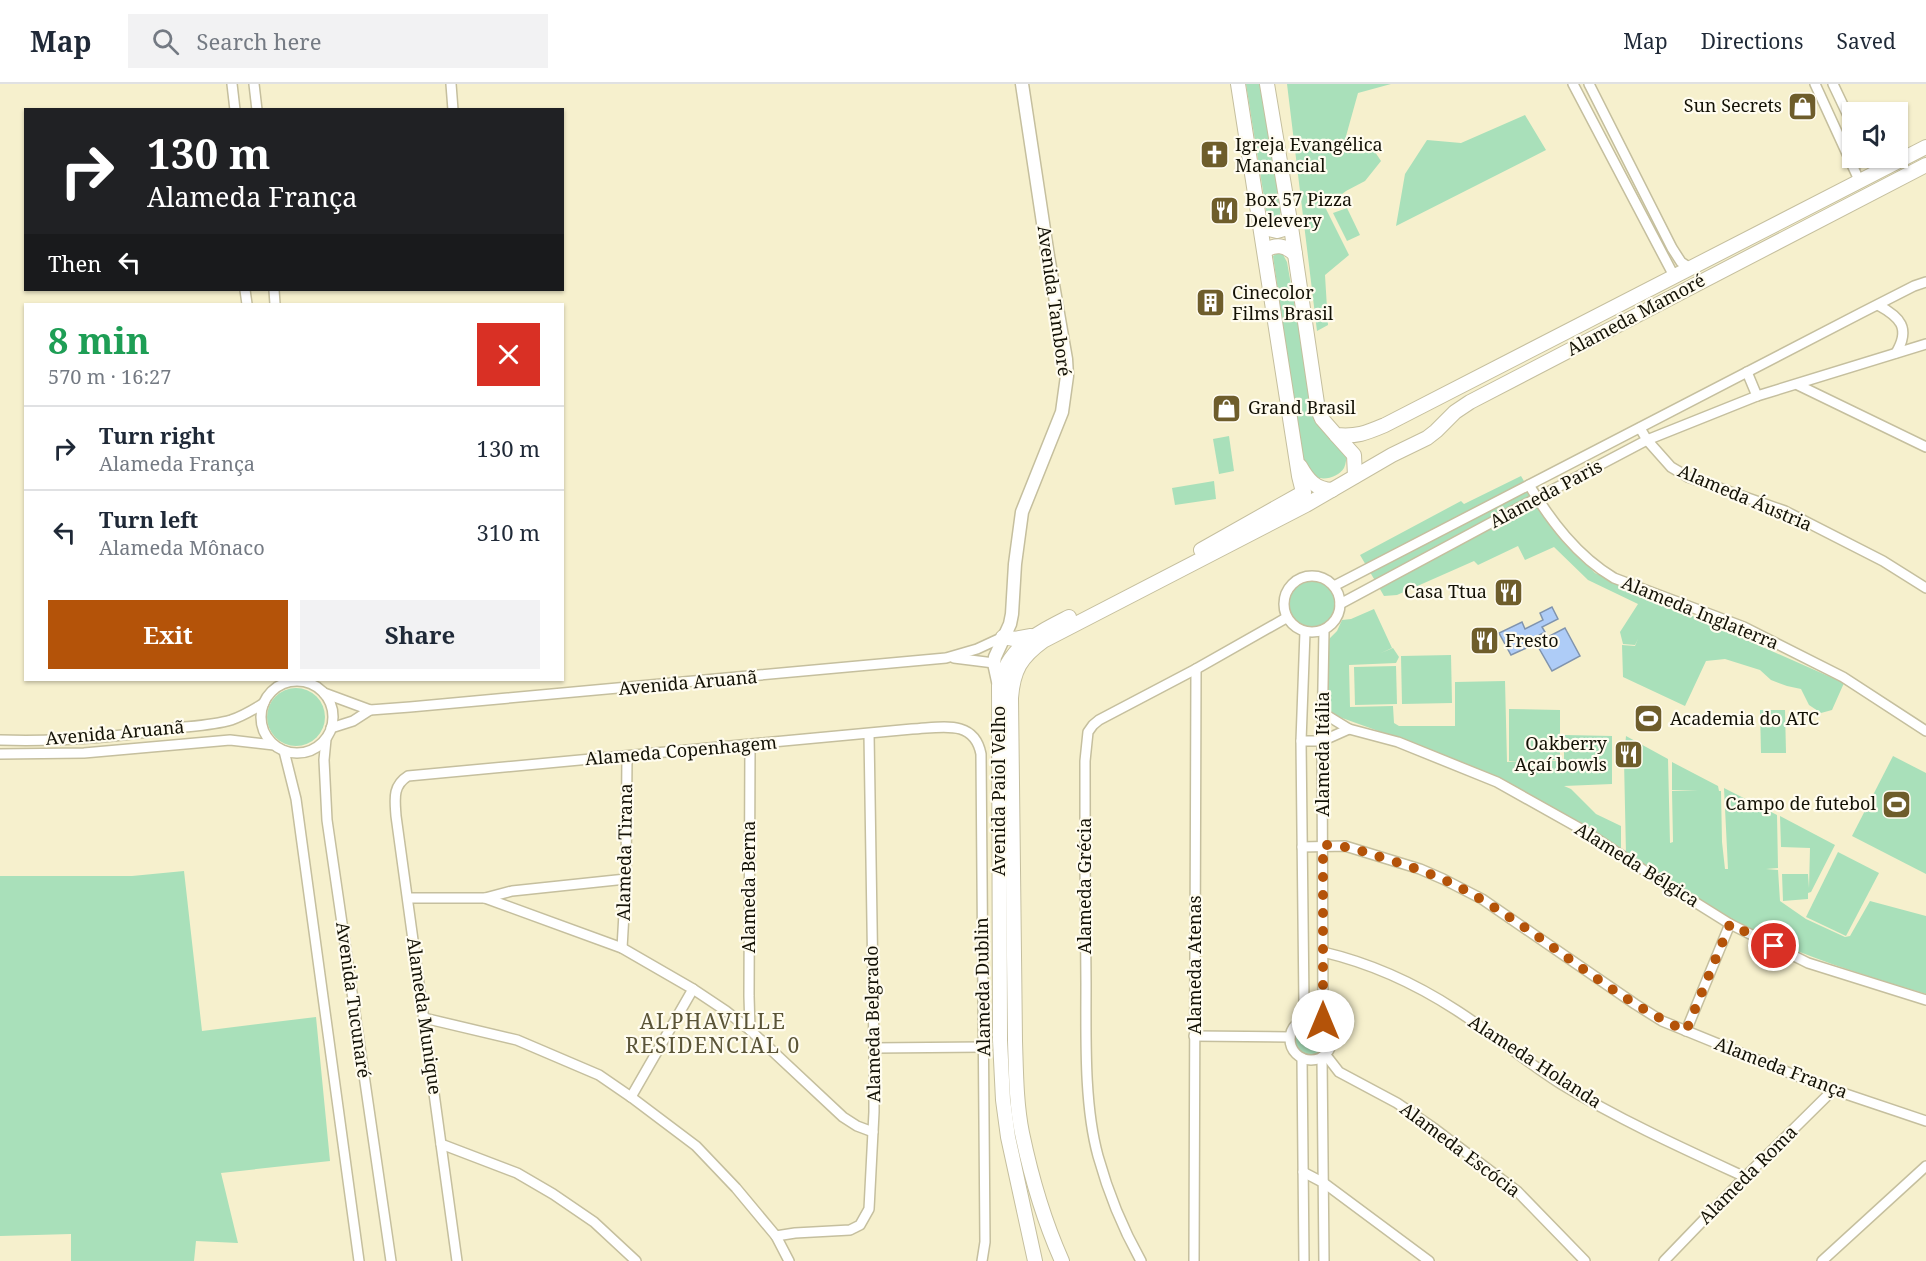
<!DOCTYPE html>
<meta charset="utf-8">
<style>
:root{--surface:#fff;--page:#f2f2f3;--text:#1f2937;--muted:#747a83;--line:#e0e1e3;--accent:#b45309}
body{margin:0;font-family:"Noto Serif",serif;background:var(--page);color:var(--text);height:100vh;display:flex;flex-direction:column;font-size:22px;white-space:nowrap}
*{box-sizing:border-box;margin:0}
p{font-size:20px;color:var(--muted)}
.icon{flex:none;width:33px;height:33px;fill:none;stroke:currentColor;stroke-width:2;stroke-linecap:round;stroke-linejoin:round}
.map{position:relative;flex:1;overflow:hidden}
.details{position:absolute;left:24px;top:219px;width:540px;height:378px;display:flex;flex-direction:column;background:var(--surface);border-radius:0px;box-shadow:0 2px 4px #0004}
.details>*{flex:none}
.guide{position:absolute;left:24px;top:24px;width:540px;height:183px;border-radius:0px;box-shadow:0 2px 4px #0004;background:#202124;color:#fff;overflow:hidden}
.buttons{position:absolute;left:1842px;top:18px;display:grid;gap:12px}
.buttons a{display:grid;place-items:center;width:66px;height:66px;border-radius:0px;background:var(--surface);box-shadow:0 2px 4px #0004;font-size:30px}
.pin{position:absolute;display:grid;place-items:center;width:51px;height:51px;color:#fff;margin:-26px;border:3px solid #fff;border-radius:50%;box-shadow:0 2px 6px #0007}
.me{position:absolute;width:66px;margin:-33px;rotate:0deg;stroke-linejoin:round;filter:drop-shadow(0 0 4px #0008)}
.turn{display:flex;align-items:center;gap:21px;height:126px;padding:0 24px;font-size:27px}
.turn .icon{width:78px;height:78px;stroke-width:2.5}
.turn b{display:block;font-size:42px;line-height:51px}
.then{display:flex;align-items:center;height:57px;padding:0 24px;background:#0003;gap:12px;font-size:22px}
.round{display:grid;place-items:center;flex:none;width:63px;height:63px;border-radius:0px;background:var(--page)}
.summary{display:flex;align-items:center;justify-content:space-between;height:102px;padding:0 24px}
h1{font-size:36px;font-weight:700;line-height:45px;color:#1e9e55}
.button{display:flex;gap:12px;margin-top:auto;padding:12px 24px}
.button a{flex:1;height:69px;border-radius:0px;background:var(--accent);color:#fff;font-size:24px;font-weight:700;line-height:69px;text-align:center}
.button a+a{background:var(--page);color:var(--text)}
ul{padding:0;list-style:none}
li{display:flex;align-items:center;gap:18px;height:84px;padding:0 24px;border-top:2px solid var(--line)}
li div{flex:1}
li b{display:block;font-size:22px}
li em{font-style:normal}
header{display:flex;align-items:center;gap:36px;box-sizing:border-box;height:84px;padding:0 30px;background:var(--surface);border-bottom:2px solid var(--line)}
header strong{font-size:28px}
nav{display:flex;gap:33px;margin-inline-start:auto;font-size:21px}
.search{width:420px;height:54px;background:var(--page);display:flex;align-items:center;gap:15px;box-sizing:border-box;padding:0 21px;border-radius:0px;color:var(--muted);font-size:22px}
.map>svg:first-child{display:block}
.green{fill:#a9e0ba}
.water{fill:#aeccf7;stroke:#8094ae;stroke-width:1.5}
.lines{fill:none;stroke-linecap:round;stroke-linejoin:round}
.minor-casing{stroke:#c5bf9e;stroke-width:12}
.tertiary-casing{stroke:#c5bf9e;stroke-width:15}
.secondary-casing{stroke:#c5bf9e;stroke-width:16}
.minor{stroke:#fff;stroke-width:9}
.tertiary{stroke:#fff;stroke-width:12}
.secondary{stroke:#fff;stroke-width:14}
.route{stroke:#b45309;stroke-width:10;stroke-dasharray:0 18}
.labels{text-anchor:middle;stroke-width:4.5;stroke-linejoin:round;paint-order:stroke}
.poi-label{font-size:18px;fill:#131105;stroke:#fffcef;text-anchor:start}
.street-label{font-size:18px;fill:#131105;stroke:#fffcef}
.quarter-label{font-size:21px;letter-spacing:1.5px;fill:#5a5437;stroke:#fffcef}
</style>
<header>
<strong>Map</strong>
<div class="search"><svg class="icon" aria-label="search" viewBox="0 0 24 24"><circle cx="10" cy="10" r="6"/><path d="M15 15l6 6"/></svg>Search here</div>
<nav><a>Map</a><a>Directions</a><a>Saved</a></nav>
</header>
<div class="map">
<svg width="1926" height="1177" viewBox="0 0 1926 1177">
<rect width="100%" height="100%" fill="#f6f0cd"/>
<g class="green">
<path d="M1246,0H1263L1282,126L1277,136L1267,132Z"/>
<path d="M1287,0H1391L1358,9L1343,63L1373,65L1381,77L1365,97L1346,107L1325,123L1349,171L1325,191L1328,241L1317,247Z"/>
<path d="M1525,31L1546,66L1396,142L1405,90L1427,56L1461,59Z"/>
<path d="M1347,124L1360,151L1347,157L1333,129Z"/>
<path d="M1281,167L1287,178L1315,337L1347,371C1346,375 1346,380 1344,384C1338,394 1319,399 1311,389C1306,384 1304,374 1301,367L1273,172Z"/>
<path d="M1229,352L1234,387L1219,390L1213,355Z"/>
<path d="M1521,392L1550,442L1595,489L1844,599L1832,626L1821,629L1809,621L1801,605L1787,602L1771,596L1760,586L1725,575L1706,577L1685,622L1623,593L1622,561L1635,562L1638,555L1635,561L1623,560L1620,548L1638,520L1588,496L1554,463L1525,476L1518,462L1478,481L1474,477L1397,511L1384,512L1360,471L1461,417L1464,420Z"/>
<path d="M1214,397L1216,415L1175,421L1172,404Z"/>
<circle cx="1312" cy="520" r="23"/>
<path d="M1374,525L1392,564L1381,569L1393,564L1399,573L1396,579L1349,581L1350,623L1393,622L1394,639L1399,642H1455V598L1505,597L1507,678L1519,677H1509V625L1560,626V676L1531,677H1564V651L1612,652V700L1564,702L1571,705L1596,730L1621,742V766L1556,726L1507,698L1420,662L1331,630L1327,622V557L1337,547L1342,536L1351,535Z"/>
<path d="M1451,571L1452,619L1402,620L1401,572Z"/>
<path d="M1396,582L1397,620L1355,621L1354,583Z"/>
<circle cx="296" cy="633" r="29"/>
<path d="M1760,626H1785L1786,669H1761Z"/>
<path d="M1626,652L1668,675L1670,759L1673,758L1672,707H1698L1672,706V678L1718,702L1719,707H1721L1722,758L1725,785H1728L1724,704L1777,731L1778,784L1766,785L1778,786L1780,817L1806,835L1845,853L1850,852L1870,817L1926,832V910C1867,892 1809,875 1754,848C1709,826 1668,797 1626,770L1624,676H1632V665L1625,662Z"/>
<path d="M1893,672L1926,689V790L1852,752Z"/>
<path d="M1780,732L1835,761L1811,808L1808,809V815L1783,817L1782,790H1808L1809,804L1810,764L1781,763Z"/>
<path d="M1838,768L1879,789L1846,852L1806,833Z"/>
<path d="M184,787L202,947L316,933L330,1077L221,1089L238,1159L196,1157L194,1177H71V1150L0,1152V792H132Z"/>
<circle cx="1311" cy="955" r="16"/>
</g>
<g class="water">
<path d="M1552,523L1558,535L1542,543L1545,548L1530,556L1533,561L1511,571L1499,549L1522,538L1525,545L1543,536L1540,529Z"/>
<path d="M1565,544L1580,572L1552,587L1536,559Z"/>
</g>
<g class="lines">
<defs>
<g id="minor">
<path d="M232,0L235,26"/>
<path d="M254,0L257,26"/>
<path d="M451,0L453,26"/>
<path d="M1573,0L1674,192"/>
<path d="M1589,0L1672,164L1681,178L1690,184"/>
<path d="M1815,0L1859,96"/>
<path d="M1833,0L1852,40"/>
<path d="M1851,79L1854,81L1869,74"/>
<path d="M245,206L247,220"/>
<path d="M274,206L275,220"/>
<path d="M1878,221C1900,233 1911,244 1896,269"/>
<path d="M1747,288L1757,312"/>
<path d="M1798,301L1926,363"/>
<path d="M1640,344L1647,356L1671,383L1688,393L1785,427L1883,477L1926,504"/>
<path d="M1529,401C1551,437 1577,472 1614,494L1744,543L1843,593L1926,647"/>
<circle cx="1312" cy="520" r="28"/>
<path d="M1334,502L1861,229L1914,202L1926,198"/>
<path d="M1340,520L1537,414L1647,356L1757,312L1926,260"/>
<path d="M954,574L994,579"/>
<circle cx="297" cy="633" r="36"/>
<path d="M324,609L370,626L410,623L946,574L977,565L1003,553"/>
<path d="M1323,629L1349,645L1398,658L1497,698L1588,749L1642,785L1730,840L1808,879L1926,916"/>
<path d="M331,644L353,637L370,626"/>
<path d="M326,655L324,676L327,736L391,1177"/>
<path d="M0,656C59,658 118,653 176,644C194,642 214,641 231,636C243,632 253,626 264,619"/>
<path d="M1301,657H1322L1349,645"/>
<path d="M750,660L749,912L750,946"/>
<path d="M284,667L296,715L359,1177"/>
<path d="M0,670L84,669L230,656L274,661"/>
<path d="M1302,763L1345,762L1420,785L1443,795L1482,815L1635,920L1662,937L1819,1001L1926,1037"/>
<path d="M408,814H485L622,864L693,905L726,927L750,946L843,1033L857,1042L873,1048"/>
<path d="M485,814L512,807L626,795"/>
<path d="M622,864L626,795L627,672"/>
<path d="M1323,868C1370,879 1416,900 1456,926C1492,949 1525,977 1561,1000C1620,1036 1682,1064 1745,1093"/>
<circle cx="1311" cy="955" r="21"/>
<path d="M424,934L517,956L599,991L631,1013L696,1062L736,1104L776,1152L789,1177"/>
<path d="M1303,936L1304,920L1301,657L1305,548"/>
<path d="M1323,937L1322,657L1324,546"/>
<path d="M1686,947L1730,840"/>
<path d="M1194,952L1290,953"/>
<path d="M874,964L984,963"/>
<path d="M1325,970L1339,988L1397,1019L1435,1045L1517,1107L1585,1177"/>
<path d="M1322,973L1324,1177"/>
<path d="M1302,974L1304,1177"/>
<path d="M631,1013L693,905"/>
<path d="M441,1060L517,1089L553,1110L594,1138L636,1177"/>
<path d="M1303,1088L1324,1099L1429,1177"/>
<path d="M776,1152L795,1149L850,1146L860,1141L869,1125L874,1028V964L869,650"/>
<path d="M457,1177L396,732C395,716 392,702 408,692L912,645C940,644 974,634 981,670L985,1158L982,1177"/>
<path d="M1141,1177C1123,1145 1108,1108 1098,1072C1084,1021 1086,954 1086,900C1085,826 1085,751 1085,677L1088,648L1093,641L1099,636L1196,585L1286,534"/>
<path d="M1194,1177L1196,585"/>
<path d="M1664,1177L1745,1093L1833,1006"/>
<path d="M1822,1177L1926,1082"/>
</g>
<path id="tertiary" d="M999,602L994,579L995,573L1010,540L1012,530L1015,480L1022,428L1062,328L1067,292L1066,275L1048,172L1022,0"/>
<g id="secondary">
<path d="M1238,0L1299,392L1305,416"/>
<path d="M1267,0L1291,143L1318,326L1322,335L1336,351C1357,353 1366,349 1385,341L1926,63"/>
<path d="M1261,143L1277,147L1291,143"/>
<path d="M1265,166C1277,160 1284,161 1295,170"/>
<path d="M1336,351L1354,371L1355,392"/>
<path d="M1300,382C1308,396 1315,405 1332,406"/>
<path d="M1201,466L1304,408"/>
<path d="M1003,553L1014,555L1031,552"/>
<path d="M1035,1177L1008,1053L1003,1016L1000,956L999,602C1008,563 1036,550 1069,533"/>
<path d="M1062,1177C1044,1137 1031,1092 1022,1049C1016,1019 1016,987 1015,957L1011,614C1013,586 1021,573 1043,557L1306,421L1392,371L1427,354L1436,347L1455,328L1470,318L1926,81"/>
</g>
</defs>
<use href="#minor" class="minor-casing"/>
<use href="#tertiary" class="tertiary-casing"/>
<use href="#secondary" class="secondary-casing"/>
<use href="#minor" class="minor"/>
<use href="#tertiary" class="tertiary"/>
<use href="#secondary" class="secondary"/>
</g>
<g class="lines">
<path class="route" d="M1323,937V761C1346,761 1365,768 1386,775C1420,785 1452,797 1482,816C1552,857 1612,914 1686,947L1730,840L1774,862"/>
</g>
<defs>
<symbol id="shop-square" viewBox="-11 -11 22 22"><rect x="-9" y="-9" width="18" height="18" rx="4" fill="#6e5d2b" stroke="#fffcef"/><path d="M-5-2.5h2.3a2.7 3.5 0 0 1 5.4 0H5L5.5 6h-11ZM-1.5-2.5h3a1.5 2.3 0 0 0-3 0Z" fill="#fff"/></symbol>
<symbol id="church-square" viewBox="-11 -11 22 22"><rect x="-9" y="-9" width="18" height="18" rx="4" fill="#6e5d2b" stroke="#fffcef"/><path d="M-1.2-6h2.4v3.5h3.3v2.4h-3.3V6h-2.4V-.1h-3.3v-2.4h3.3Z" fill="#fff"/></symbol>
<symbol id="restaurant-square" viewBox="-11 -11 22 22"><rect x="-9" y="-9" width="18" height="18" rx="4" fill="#6e5d2b" stroke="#fffcef"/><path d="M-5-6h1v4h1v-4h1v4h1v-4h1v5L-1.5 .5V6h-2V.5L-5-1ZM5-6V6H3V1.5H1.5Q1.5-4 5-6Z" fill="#fff"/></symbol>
<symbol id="building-square" viewBox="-11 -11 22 22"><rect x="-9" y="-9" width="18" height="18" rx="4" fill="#6e5d2b" stroke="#fffcef"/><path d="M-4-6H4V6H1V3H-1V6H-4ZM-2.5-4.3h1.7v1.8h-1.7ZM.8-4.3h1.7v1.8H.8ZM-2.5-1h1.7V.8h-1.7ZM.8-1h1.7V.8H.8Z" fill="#fff"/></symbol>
<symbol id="stadium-square" viewBox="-11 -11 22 22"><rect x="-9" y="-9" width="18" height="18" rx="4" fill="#6e5d2b" stroke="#fffcef"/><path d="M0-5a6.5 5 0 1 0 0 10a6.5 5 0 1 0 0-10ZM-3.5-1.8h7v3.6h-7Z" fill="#fff"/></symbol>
</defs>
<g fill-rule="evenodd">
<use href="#shop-square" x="1786" y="6" width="33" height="33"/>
<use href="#church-square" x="1198" y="54" width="33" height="33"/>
<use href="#restaurant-square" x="1208" y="110" width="33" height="33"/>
<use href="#building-square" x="1194" y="202" width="33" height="33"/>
<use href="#shop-square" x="1210" y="308" width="33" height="33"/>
<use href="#restaurant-square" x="1492" y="492" width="33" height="33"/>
<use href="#restaurant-square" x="1468" y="540" width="33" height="33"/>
<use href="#stadium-square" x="1632" y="618" width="33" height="33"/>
<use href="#restaurant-square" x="1612" y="654" width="33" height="33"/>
<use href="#stadium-square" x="1880" y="704" width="33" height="33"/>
</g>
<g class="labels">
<g class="poi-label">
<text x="1782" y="28" text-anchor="end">Sun Secrets</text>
<text x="1235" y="67">Igreja Evangélica<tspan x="1235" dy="21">Manancial</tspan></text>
<text x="1245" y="122">Box 57 Pizza<tspan x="1245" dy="21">Delevery</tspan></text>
<text x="1232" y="215">Cinecolor<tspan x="1232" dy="21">Films Brasil</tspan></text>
<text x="1248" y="330">Grand Brasil</text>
<text x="1487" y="514" text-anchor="end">Casa Ttua</text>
<text x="1505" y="563">Fresto</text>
<text x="1670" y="641">Academia do ATC</text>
<text x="1607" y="666" text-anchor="end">Oakberry<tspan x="1607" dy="21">Açaí bowls</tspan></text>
<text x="1876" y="726" text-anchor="end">Campo de futebol</text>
</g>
<g class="street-label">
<text transform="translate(1054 217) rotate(82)" y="6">Avenida Tamboré</text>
<text transform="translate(1636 231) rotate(-28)" y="6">Alameda Mamoré</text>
<text transform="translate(1546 410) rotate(-28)" y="6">Alameda Paris</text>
<text transform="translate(1745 414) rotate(23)" y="6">Alameda Áustria</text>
<text transform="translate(1700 529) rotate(22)" y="6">Alameda Inglaterra</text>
<text transform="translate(688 599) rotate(-5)" y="6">Avenida Aruanã</text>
<text transform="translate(115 649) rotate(-5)" y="6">Avenida Aruanã</text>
<text transform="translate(681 667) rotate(-5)" y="6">Alameda Copenhagem</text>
<text transform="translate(1323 670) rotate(-90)" y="6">Alameda Itália</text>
<text transform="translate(999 707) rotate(-90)" y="6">Avenida Paiol Velho</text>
<text transform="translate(625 768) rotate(-89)" y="6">Alameda Tirana</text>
<text transform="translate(1637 781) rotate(32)" y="6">Alameda Bélgica</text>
<text transform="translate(1085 802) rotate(-90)" y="6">Alameda Grécia</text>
<text transform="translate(749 803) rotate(-90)" y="6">Alameda Berna</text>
<text transform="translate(1195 881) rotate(-90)" y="6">Alameda Atenas</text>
<text transform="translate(983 903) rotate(-91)" y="6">Alameda Dublin</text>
<text transform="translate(353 916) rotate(82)" y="6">Avenida Tucunaré</text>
<text transform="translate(424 932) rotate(82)" y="6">Alameda Munique</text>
<text transform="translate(873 940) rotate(-91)" y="6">Alameda Belgrado</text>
<text transform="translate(1535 978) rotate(33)" y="6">Alameda Holanda</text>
<text transform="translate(1781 984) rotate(21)" y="6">Alameda França</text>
<text transform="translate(1460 1066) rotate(37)" y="6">Alameda Escócia</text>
<text transform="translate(1748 1091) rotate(-45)" y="6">Alameda Roma</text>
</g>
<g class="quarter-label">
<text x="713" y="945">ALPHAVILLE<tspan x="713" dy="24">RESIDENCIAL 0</tspan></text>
</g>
</g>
</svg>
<div class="buttons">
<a><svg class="icon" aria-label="sound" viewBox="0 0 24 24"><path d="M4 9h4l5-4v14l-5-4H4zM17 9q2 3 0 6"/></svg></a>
</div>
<div class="pin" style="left:1774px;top:862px;background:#d93025"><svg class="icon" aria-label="arrive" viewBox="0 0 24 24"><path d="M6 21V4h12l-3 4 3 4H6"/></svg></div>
<svg class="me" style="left:1323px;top:937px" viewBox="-20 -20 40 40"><circle r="19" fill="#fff"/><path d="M0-13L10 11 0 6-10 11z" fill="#b45309"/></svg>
<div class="guide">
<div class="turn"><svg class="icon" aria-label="right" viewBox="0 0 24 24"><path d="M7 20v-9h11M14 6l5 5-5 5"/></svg><div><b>130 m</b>Alameda França</div></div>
<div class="then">Then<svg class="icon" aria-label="left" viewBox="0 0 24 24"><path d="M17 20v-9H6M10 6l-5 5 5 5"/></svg></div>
</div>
<section class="details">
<div class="summary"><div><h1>8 min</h1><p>570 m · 16:27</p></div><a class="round" style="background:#d93025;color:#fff"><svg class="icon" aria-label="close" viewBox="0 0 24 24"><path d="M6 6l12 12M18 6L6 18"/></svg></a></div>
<ul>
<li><svg class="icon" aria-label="right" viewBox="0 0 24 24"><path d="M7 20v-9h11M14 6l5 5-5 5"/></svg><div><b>Turn right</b><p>Alameda França</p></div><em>130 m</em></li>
<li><svg class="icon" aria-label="left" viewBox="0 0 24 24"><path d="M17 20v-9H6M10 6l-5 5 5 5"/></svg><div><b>Turn left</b><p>Alameda Mônaco</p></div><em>310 m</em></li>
</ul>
<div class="button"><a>Exit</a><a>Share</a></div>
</section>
</div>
